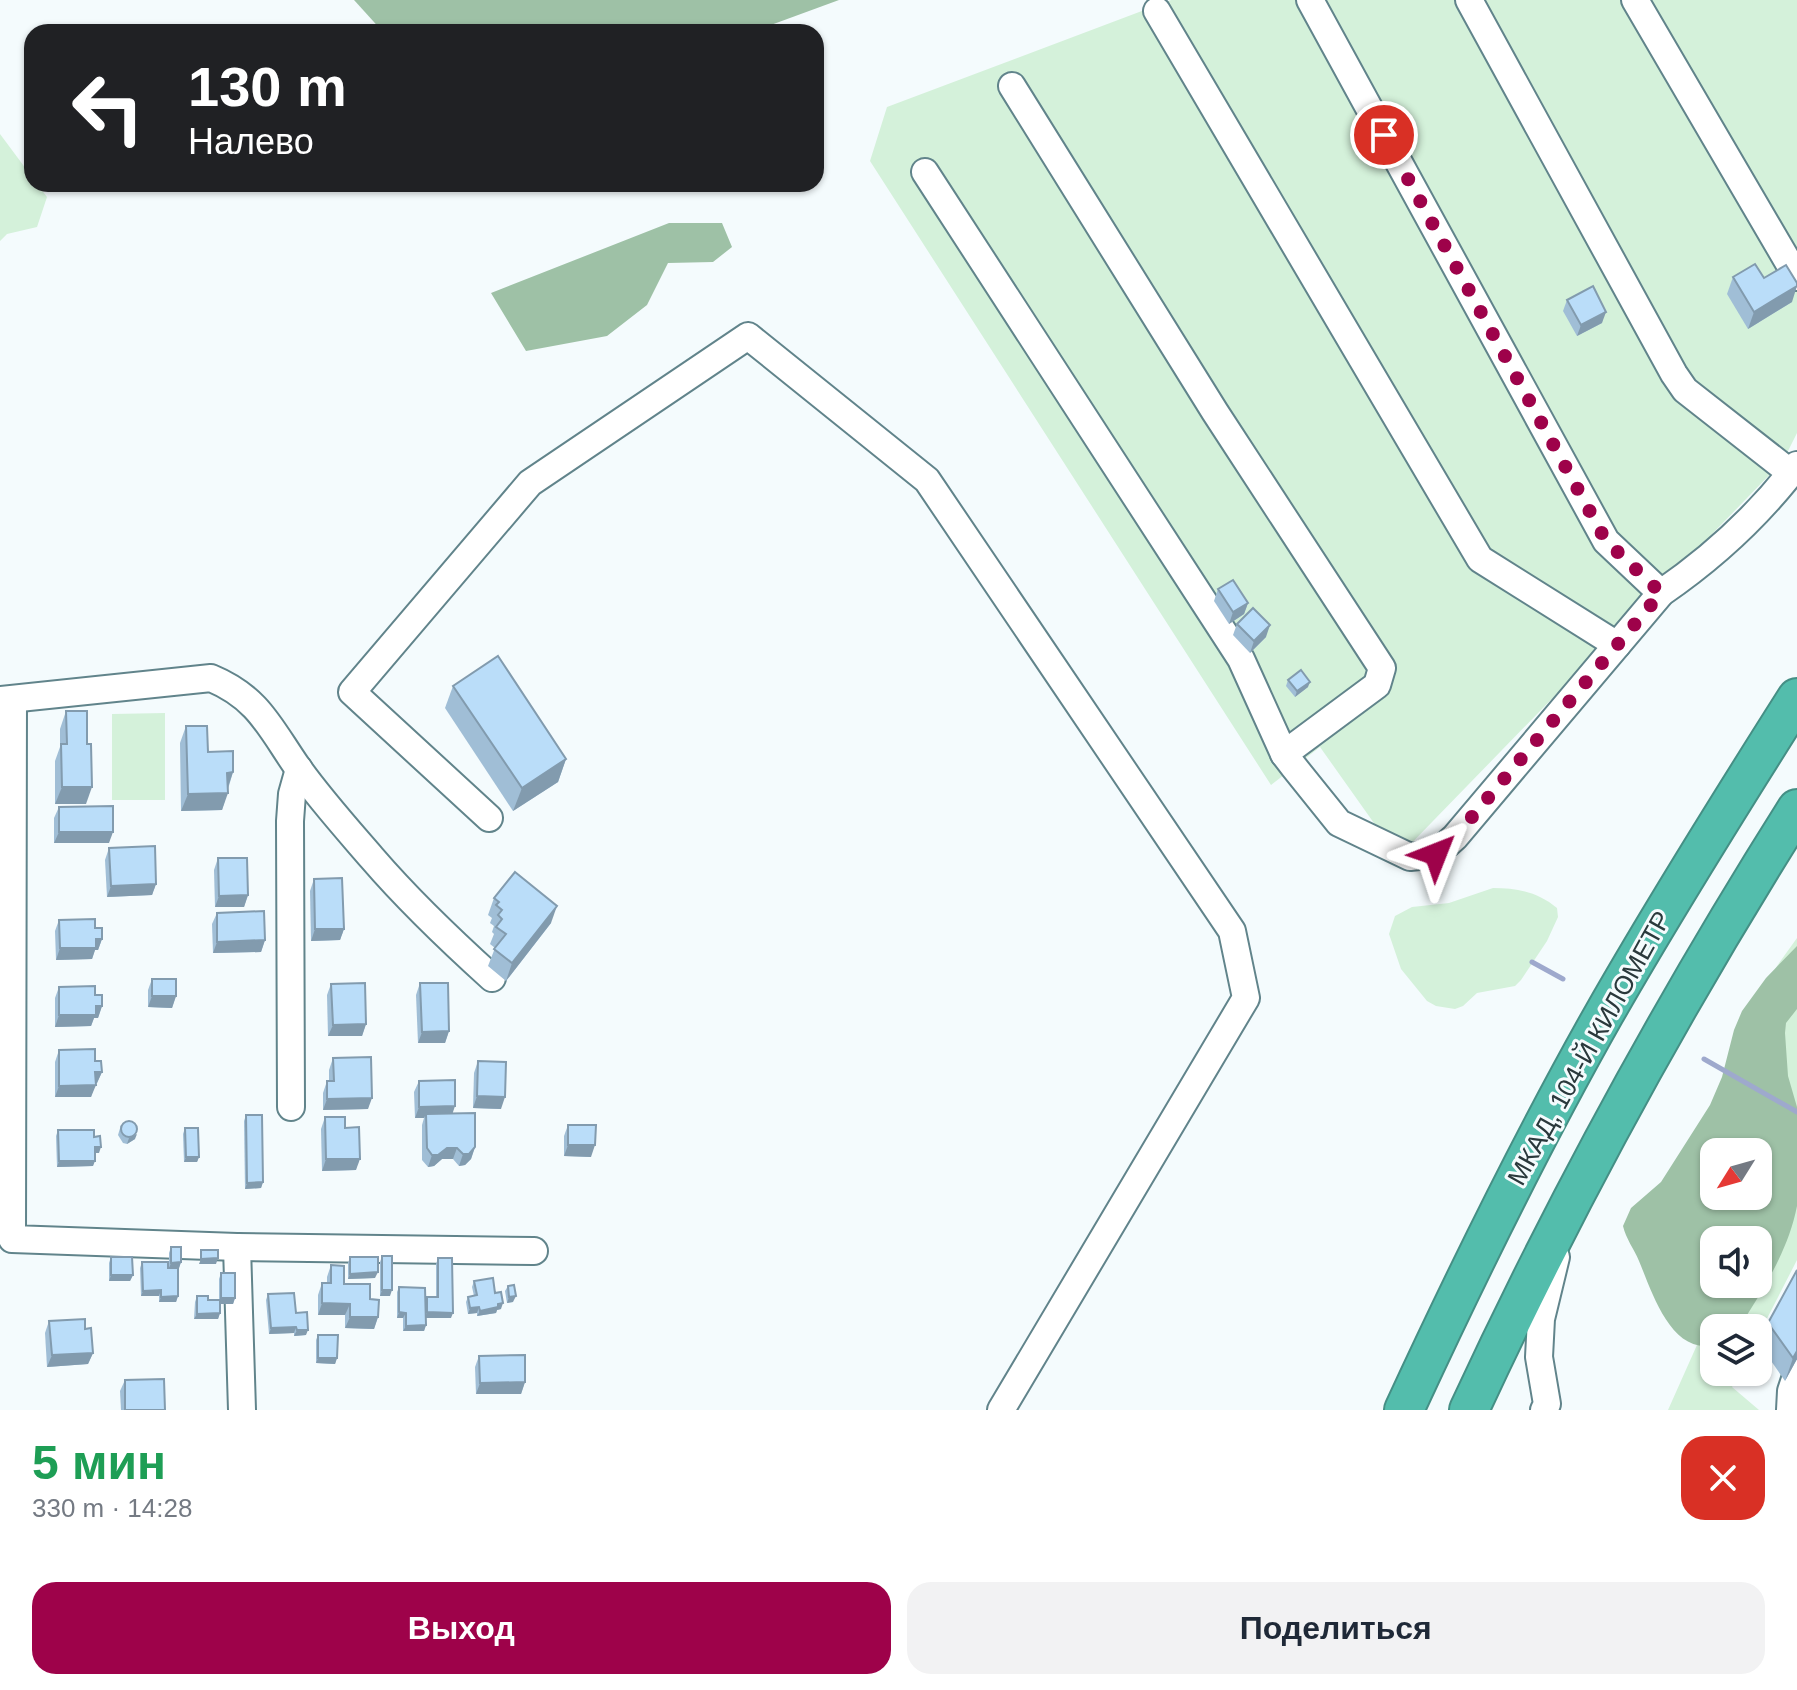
<!DOCTYPE html>
<html lang="ru">
<meta charset="utf-8">
<style>
:root{--surface:#fff;--page:#f2f2f3;--text:#1f2937;--muted:#747a83;--accent:#9e024a}
body{margin:0;font-family:Helvetica,sans-serif;background:var(--page);color:var(--text);height:100vh;display:flex;flex-direction:column;font-size:30px;white-space:nowrap}
*{box-sizing:border-box;margin:0}
p{font-size:26px;color:var(--muted)}
.icon{flex:none;width:44px;height:44px;fill:none;stroke:currentColor;stroke-width:2;stroke-linecap:round;stroke-linejoin:round}
.map{position:relative;height:1410px;overflow:hidden}
.drawer{display:flex;flex-direction:column;background:var(--surface);flex:1}
.drawer>*{flex:none}
.guide{position:absolute;left:24px;top:24px;width:800px;height:168px;border-radius:24px;box-shadow:0 2px 6px #0004;background:#202124;color:#fff;overflow:hidden}
.needle{width:52px;rotate:233deg}
.fabs{position:absolute;left:1700px;top:1138px;display:grid;gap:16px}
.fabs a{display:grid;place-items:center;width:72px;height:72px;border-radius:16px;background:var(--surface);box-shadow:0 2px 6px #0004;font-size:40px}
.pin{position:absolute;display:grid;place-items:center;width:68px;height:68px;color:#fff;margin:-34px;border:4px solid #fff;border-radius:50%;box-shadow:0 2px 8px #0007}
.me{position:absolute;width:88px;margin:-44px;rotate:45deg;stroke-linejoin:round;filter:drop-shadow(0 0 6px #0008)}
.turn{display:flex;align-items:center;gap:28px;height:168px;padding:0 32px;font-size:36px}
.turn .icon{width:104px;height:104px;stroke-width:2.5}
.turn b{display:block;font-size:56px;line-height:68px}
.round{display:grid;place-items:center;flex:none;width:84px;height:84px;border-radius:24px;background:var(--page)}
.headline{display:flex;align-items:center;justify-content:space-between;height:136px;padding:0 32px}
h1{font-size:48px;font-weight:700;line-height:60px;color:#1e9e55}
.primary-button{display:flex;gap:16px;margin-top:auto;padding:16px 32px}
.primary-button a{flex:1;height:92px;border-radius:24px;background:var(--accent);color:#fff;font-size:32px;font-weight:700;line-height:92px;text-align:center}
.primary-button a+a{background:var(--page);color:var(--text)}
.map>svg:first-child{display:block}
.green{fill:#d4f1da;fill-rule:evenodd}
.forest{fill:#9ec1a6;fill-rule:evenodd}
.lines{fill:none;stroke-linecap:round;stroke-linejoin:round}
.stream{stroke:#9ea9cd;stroke-width:5}
.minor-casing{stroke:#61848b;stroke-width:30}
.highway-casing{stroke:#458f85;stroke-width:42}
.minor{stroke:#fff;stroke-width:26}
.highway{stroke:#53bdac;stroke-width:38}
.wall{fill:#a0bed6}
.shaded-wall{fill:#829bae}
.building{fill:#baddf9;stroke:#829bae;stroke-width:2}
.route{stroke:#9e024a;stroke-width:14;stroke-dasharray:0 25.2}
.labels{text-anchor:middle;stroke-width:6;stroke-linejoin:round;paint-order:stroke}
.street-label{font-size:26px;fill:#2a393c;stroke:#f4fbfd}
</style>
<div class="map">
<svg width="1797" height="1410" viewBox="0 0 1797 1410">
<rect width="100%" height="100%" fill="#f4fbfd"/>
<g class="green">
<path d="M1171,0H1797V433L1783,461L1398,857L1320,747L1271,785L870,161L887,107Z"/>
<path d="M0,134L32,177V184H37L47,197L37,227L7,234L0,241Z"/>
<path d="M165,713V800H112V714Z"/>
<path d="M1493,888C1517,888 1538,892 1557,908L1558,917L1547,941L1521,980L1515,986L1477,993L1463,1006L1455,1009L1436,1006L1427,1001L1401,969L1389,934L1395,916L1412,907L1449,903Z"/>
<path d="M1797,938V1260L1758,1336V1328H1714V1372H1740L1732,1387L1759,1410H1668L1701,1336L1647,1241L1777,966ZM1714,1152H1758V1196H1714ZM1714,1240H1758V1284H1714Z"/>
</g>
<g class="forest">
<path d="M354,0H839L752,32H383Z"/>
<path d="M669,223H722L732,247L713,262L668,263L647,305L607,336L526,351L491,293Z"/>
<path d="M1797,946V1009L1786,1023L1785,1033L1788,1076L1797,1107V1206C1788,1252 1763,1289 1739,1328H1714V1345C1671,1355 1652,1292 1639,1261C1634,1249 1626,1239 1623,1226L1631,1208L1661,1182L1710,1105L1722,1077L1734,1030L1742,1011L1766,978ZM1758,1152V1196H1714V1152ZM1714,1240H1758V1284H1714Z"/>
</g>
<g class="lines">
<g class="stream">
<path d="M1532,962L1563,979"/>
<path d="M1704,1059L1797,1112"/>
</g>
<defs>
<g id="minor">
<path d="M1310,0L1606,541L1661,593"/>
<path d="M1469,0L1674,374L1685,390L1791,473"/>
<path d="M1635,0L1797,277"/>
<path d="M1157,11L1480,559L1617,645"/>
<path d="M1012,86L1215,412L1382,668L1377,685L1284,754"/>
<path d="M925,172L1241,659L1284,754L1294,767L1339,823L1410,857L1436,854L1455,837L1661,593C1712,558 1759,515 1797,465"/>
<path d="M0,700L211,678C259,698 270,728 298,768C320,799 347,829 372,858C409,901 450,940 492,978"/>
<path d="M13,700L12,1239L237,1247L534,1251"/>
<path d="M489,818L352,692L530,483L748,336L927,480L1232,931L1246,998L1001,1410"/>
<path d="M291,1107L290,821L292,794L299,769"/>
<path d="M237,1247L242,1410"/>
<path d="M1544,1410L1547,1404L1539,1357L1541,1319L1556,1257"/>
<path d="M1790,1410L1791,1391L1797,1373"/>
</g>
<g id="highway">
<path d="M1404,1410C1466,1276 1531,1143 1604,1014C1665,907 1731,802 1797,698"/>
<path d="M1469,1410C1565,1203 1675,1002 1797,809"/>
</g>
</defs>
<use href="#minor" class="minor-casing"/>
<use href="#highway" class="highway-casing"/>
<use href="#minor" class="minor"/>
<use href="#highway" class="highway"/>
</g>
<g class="wall">
<path d="M1733,277L1764,278L1792,302L1748,329L1727,294Z"/>
<path d="M1567,300L1602,323L1577,336L1563,311Z"/>
<path d="M1218,589L1248,603L1244,614L1229,624L1214,601Z"/>
<path d="M1237,624L1266,637L1250,653L1233,635Z"/>
<path d="M1288,680L1308,687L1295,697L1286,686Z"/>
<path d="M453,686L566,759L558,782L513,811L445,708Z"/>
<path d="M66,711L86,804H55V761L60,747V729Z"/>
<path d="M186,726L208,752L233,772L222,810L181,811L180,743Z"/>
<path d="M59,807L109,843H54V818Z"/>
<path d="M109,848L156,884L152,895L107,897L105,860Z"/>
<path d="M218,858L248,895L244,907H215L214,870Z"/>
<path d="M314,879L344,929L340,940L311,941L310,891Z"/>
<path d="M494,898L551,923L506,981L488,966L495,948L490,944L494,934L492,932L494,926L490,923L492,918L488,915Z"/>
<path d="M217,913L265,940L261,952L213,953L212,924Z"/>
<path d="M59,920L95,928L102,939L98,950H95L92,959L56,960L55,931Z"/>
<path d="M152,979L176,996L172,1008L148,1007V990Z"/>
<path d="M420,983L449,1031L445,1043H418L416,995Z"/>
<path d="M331,984L366,1024L362,1036H328L327,995Z"/>
<path d="M59,987L95,995L102,1006L98,1018H94L91,1026L55,1027V998Z"/>
<path d="M59,1050L95,1061L102,1072L97,1083H95L91,1097H55V1062Z"/>
<path d="M333,1058L368,1109L323,1110V1093L327,1081H329V1070Z"/>
<path d="M478,1061L501,1109L473,1108L474,1073Z"/>
<path d="M419,1081L453,1113L475,1147L471,1159L465,1165L459,1166L453,1159H442L434,1166L428,1167L422,1160V1125L424,1118H415L414,1092Z"/>
<path d="M246,1115L263,1182L261,1188L245,1189L244,1121Z"/>
<path d="M325,1117L345,1128L356,1170L322,1171L321,1129Z"/>
<path d="M121,1125L135,1139L127,1144L123,1143L118,1135Z"/>
<path d="M568,1125L591,1157L564,1156V1136Z"/>
<path d="M185,1128L199,1157L197,1162H184L183,1134Z"/>
<path d="M58,1130L94,1137L99,1153H95L93,1166L57,1167L56,1136Z"/>
<path d="M171,1247L181,1262L179,1268H176L178,1296L176,1302H159V1296H141L140,1268L142,1262L169,1268V1253Z"/>
<path d="M382,1256L390,1296H380V1262Z"/>
<path d="M111,1257L133,1275L130,1281H109V1263Z"/>
<path d="M350,1257L375,1278L348,1279V1263Z"/>
<path d="M438,1258L451,1318H426V1325L424,1331H403V1318H397V1292L399,1287L426,1302L427,1297H436V1264Z"/>
<path d="M331,1265L344,1284L370,1299L378,1317L374,1329L345,1328V1315H318V1295L322,1283H327V1277Z"/>
<path d="M221,1273L235,1298L233,1304H220V1313L218,1319H194L195,1302L197,1296L208,1300H219V1279Z"/>
<path d="M474,1281L495,1293L501,1309L497,1310L496,1313L477,1316V1313L468,1314L466,1302L468,1297L474,1296L472,1287Z"/>
<path d="M508,1286L513,1302L507,1303L505,1291Z"/>
<path d="M268,1294L296,1313L306,1335L294,1336V1333L269,1334L266,1300Z"/>
<path d="M49,1321L85,1329L93,1353L88,1364L47,1367L45,1333Z"/>
<path d="M1768,1323L1797,1359L1785,1381L1760,1345Z"/>
<path d="M318,1335L337,1358L335,1364L316,1363V1340Z"/>
<path d="M479,1356L525,1382L521,1394H476L475,1367Z"/>
<path d="M125,1380L165,1410H121L120,1391Z"/>
</g>
<g class="shaded-wall">
<path d="M1797,286L1792,302L1748,329L1754,312Z"/>
<path d="M1606,312L1602,323L1577,336L1581,325Z"/>
<path d="M1248,603L1244,614L1229,624L1233,612Z"/>
<path d="M1270,625L1266,637L1250,653L1254,641Z"/>
<path d="M1310,682L1308,687L1295,697L1297,691Z"/>
<path d="M566,759L558,782L513,811L522,788Z"/>
<path d="M233,772L227,790V773Z"/>
<path d="M62,787H92L86,804H55Z"/>
<path d="M228,793L222,810L181,811L188,794Z"/>
<path d="M59,832H113L109,843H54Z"/>
<path d="M156,884L152,895L107,897L111,886Z"/>
<path d="M248,895L244,907H215L219,896Z"/>
<path d="M557,906L551,923L506,981L512,963Z"/>
<path d="M315,929H344L340,940L311,941Z"/>
<path d="M96,939H102L98,950H95L92,959L56,960L60,948Z"/>
<path d="M265,940L261,952L213,953L217,942Z"/>
<path d="M152,996H176L172,1008L148,1007Z"/>
<path d="M96,1006H102L98,1018H94L91,1026L55,1027L59,1015Z"/>
<path d="M366,1024L362,1036H328L333,1025Z"/>
<path d="M449,1031L445,1043H418L422,1032Z"/>
<path d="M95,1072H102L97,1083H91Z"/>
<path d="M96,1085L91,1097H55L59,1086Z"/>
<path d="M477,1096L505,1097L501,1109L473,1108Z"/>
<path d="M372,1098L368,1109L323,1110L327,1099Z"/>
<path d="M455,1106L451,1118L426,1114L424,1118H415L419,1107Z"/>
<path d="M137,1134L135,1139L127,1144L129,1138Z"/>
<path d="M568,1145H595L591,1157L564,1156Z"/>
<path d="M95,1147H101L99,1153H93Z"/>
<path d="M475,1147L471,1159L465,1165L459,1166L463,1154Z"/>
<path d="M447,1148H457L453,1159H442L434,1166L428,1167L432,1155Z"/>
<path d="M186,1157H199L197,1162H184Z"/>
<path d="M326,1159H360L356,1170L322,1171Z"/>
<path d="M59,1161H95L93,1166L57,1167Z"/>
<path d="M263,1182L261,1188L245,1189L247,1183Z"/>
<path d="M218,1258L216,1264H199L201,1259Z"/>
<path d="M181,1262L179,1268H169L171,1263Z"/>
<path d="M378,1272L375,1278L348,1279L350,1274Z"/>
<path d="M111,1275H133L130,1281H109Z"/>
<path d="M161,1290L159,1296H141L143,1291Z"/>
<path d="M382,1290H392L390,1296H380Z"/>
<path d="M178,1296L176,1302H159L161,1297Z"/>
<path d="M516,1296L513,1302L507,1303L509,1297Z"/>
<path d="M221,1298H235L233,1304H219Z"/>
<path d="M322,1303L350,1304L345,1315H318Z"/>
<path d="M503,1303L501,1309L497,1310L496,1313L477,1316L480,1311Z"/>
<path d="M479,1307L477,1313L468,1314L470,1308Z"/>
<path d="M399,1312L406,1313L403,1318H397Z"/>
<path d="M427,1312L453,1313L451,1318H425Z"/>
<path d="M220,1313L218,1319H194L197,1314Z"/>
<path d="M350,1317H378L374,1329L345,1328Z"/>
<path d="M426,1325L424,1331H403L406,1326Z"/>
<path d="M296,1327L294,1333L269,1334L271,1328Z"/>
<path d="M297,1330H308L306,1335L294,1336Z"/>
<path d="M1797,1351V1359L1785,1381L1793,1358Z"/>
<path d="M93,1353L88,1364L47,1367L52,1355Z"/>
<path d="M318,1358H337L335,1364L316,1363Z"/>
<path d="M525,1382L521,1394H476L480,1383Z"/>
</g>
<g class="building">
<path d="M1755,264L1764,278L1786,265L1797,283V286L1754,312L1733,277Z"/>
<path d="M1593,286L1606,312L1581,325L1567,300Z"/>
<path d="M1233,580L1248,603L1233,612L1218,589Z"/>
<path d="M1253,608L1270,625L1254,641L1237,624Z"/>
<path d="M498,656L566,759L522,788L453,686Z"/>
<path d="M1301,670L1310,682L1297,691L1288,680Z"/>
<path d="M66,711H87V744H91L92,787H62L61,744H67Z"/>
<path d="M186,726H207L208,752L233,751V772L227,773L228,793L188,794Z"/>
<path d="M113,806V832H59V807Z"/>
<path d="M155,846L156,884L111,886L109,848Z"/>
<path d="M218,858H247L248,895L219,896Z"/>
<path d="M515,872L557,906L512,963L494,949L506,934L496,927L502,919L498,915L502,910L496,905L499,902L494,898Z"/>
<path d="M342,878L344,929H315L314,879Z"/>
<path d="M264,911L265,940L217,942V913Z"/>
<path d="M95,919V928H102V939H96V948H60L59,920Z"/>
<rect x="152" y="979" width="24" height="17"/>
<path d="M365,983L366,1024L333,1025L331,984Z"/>
<path d="M420,983H448L449,1031L422,1032Z"/>
<path d="M95,986V995H102V1006H96V1015H59V987Z"/>
<path d="M95,1049V1061H101L102,1072H95L96,1085L59,1086V1050Z"/>
<path d="M371,1057L372,1098L327,1099V1081H334L333,1058Z"/>
<path d="M478,1061L506,1062L505,1097L477,1096Z"/>
<path d="M455,1080V1106L419,1107V1081Z"/>
<path d="M475,1113V1147L469,1154H463L457,1148H447L438,1155H432L427,1148L426,1114Z"/>
<path d="M246,1115H262L263,1182L247,1183Z"/>
<path d="M325,1117H345V1128L359,1127L360,1159H326Z"/>
<circle cx="129" cy="1129" r="8"/>
<path d="M568,1125H596L595,1145H568Z"/>
<path d="M185,1128H198L199,1157H186Z"/>
<path d="M58,1130H94V1137L100,1136L101,1147H95V1161H59Z"/>
<path d="M171,1247H181V1262L171,1263Z"/>
<path d="M201,1250H218V1258L201,1259Z"/>
<rect x="382" y="1256" width="10" height="34"/>
<path d="M111,1257H132L133,1275H111Z"/>
<path d="M350,1257H378V1272L350,1274Z"/>
<path d="M438,1258H452L453,1313L427,1312V1297H438Z"/>
<path d="M142,1262H168V1268H178V1296L161,1297V1290L143,1291Z"/>
<path d="M331,1265L344,1266V1284H370V1299L379,1300L378,1317H350V1304L322,1303V1283H331Z"/>
<path d="M1797,1270V1351L1793,1358L1768,1323Z"/>
<rect x="221" y="1273" width="14" height="25"/>
<path d="M493,1278L495,1293L501,1292L503,1303L498,1304V1307L480,1311L479,1307L470,1308L468,1297L477,1295L474,1281Z"/>
<path d="M514,1285L516,1296L509,1297L508,1286Z"/>
<path d="M399,1287L425,1288L426,1325L406,1326V1313L399,1312Z"/>
<path d="M294,1293L296,1313L307,1312L308,1330H297L296,1327L271,1328L268,1294Z"/>
<path d="M197,1296H208V1300H220V1313L197,1314Z"/>
<path d="M85,1319V1329L91,1328L93,1353L52,1355L49,1321Z"/>
<path d="M318,1335H338L337,1358H318Z"/>
<path d="M525,1355V1382L480,1383L479,1356Z"/>
<path d="M164,1379L165,1410H125V1380Z"/>
</g>
<g class="lines">
<path class="route" d="M1384,135L1606,541L1661,593L1455,837L1436,854"/>
</g>
<g class="labels">
<g class="street-label">
<text transform="translate(1589 1048) rotate(-61)" y="9">МКАД, 104-Й КИЛОМЕТР</text>
</g>
</g>
</svg>
<div class="fabs">
<a><svg class="needle" viewBox="-14 -14 28 28"><path d="M0-13l5 13h-10z" fill="#e53935"/><path d="M0 13l5-13h-10z" fill="#747a83"/></svg></a>
<a><svg class="icon" aria-label="sound" viewBox="0 0 24 24"><path d="M4 9h4l5-4v14l-5-4H4zM17 9q2 3 0 6"/></svg></a>
<a><svg class="icon" aria-label="layers" viewBox="0 0 24 24"><path d="M12 4l9 5-9 5-9-5zM3 14l9 5 9-5"/></svg></a>
</div>
<div class="pin" style="left:1384px;top:135px;background:#d93025"><svg class="icon" aria-label="arrive" viewBox="0 0 24 24"><path d="M6 21V4h12l-3 4 3 4H6"/></svg></div>
<svg class="me" style="left:1436px;top:854px" viewBox="-20 -20 40 40"><path d="M0-17L14 15 0 8-14 15z" fill="#9e024a" stroke="#fff" stroke-width="4"/></svg>
<div class="guide">
<div class="turn"><svg class="icon" aria-label="left" viewBox="0 0 24 24"><path d="M17 20v-9H6M10 6l-5 5 5 5"/></svg><div><b>130 m</b>Налево</div></div>
</div>
</div>
<section class="drawer">
<div class="headline"><div><h1>5 мин</h1><p>330 m · 14:28</p></div><a class="round" style="background:#d93025;color:#fff"><svg class="icon" aria-label="close" viewBox="0 0 24 24"><path d="M6 6l12 12M18 6L6 18"/></svg></a></div>
<div class="primary-button"><a>Выход</a><a>Поделиться</a></div>
</section>
